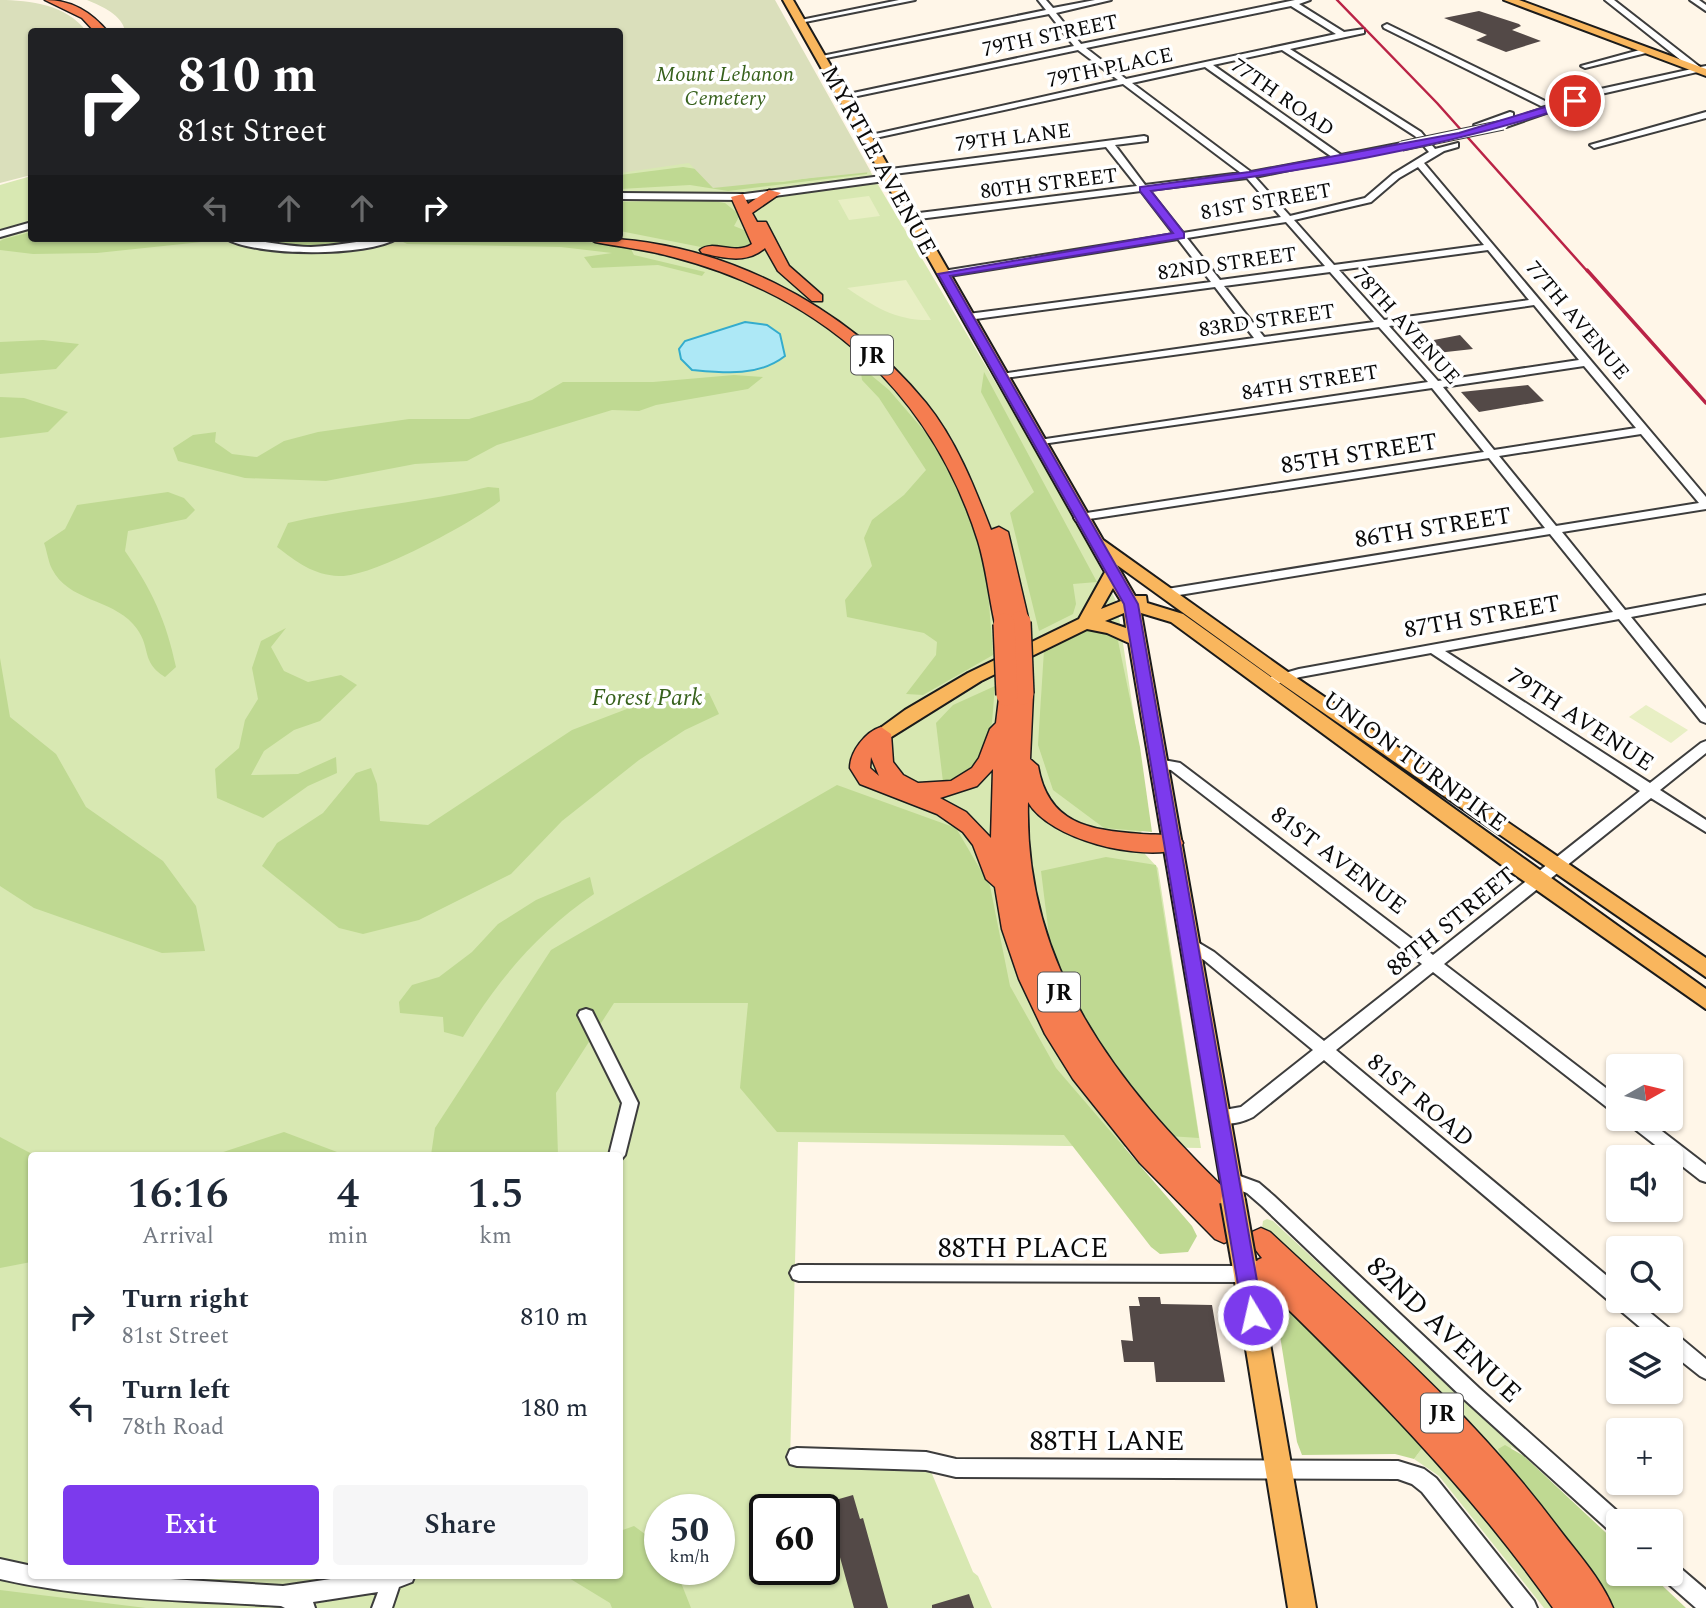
<!DOCTYPE html>
<meta charset="utf-8">
<style>
:root{--surface:#fff;--page:#f6f6f7;--text:#1f2937;--muted:#747a83;--accent:#7c3aed}
body{margin:0;font-family:Spectral,serif;background:var(--page);color:var(--text);height:100vh;display:flex;flex-direction:column;font-size:26px;white-space:nowrap}
*{box-sizing:border-box;margin:0}
p{font-size:23px;color:var(--muted)}
.icon{flex:none;width:38px;height:38px;fill:none;stroke:currentColor;stroke-width:2;stroke-linecap:round;stroke-linejoin:round}
.map{position:relative;flex:1;overflow:hidden}
.sheet{position:absolute;left:28px;top:1152px;width:595px;height:427px;display:flex;flex-direction:column;background:var(--surface);border-radius:7px;box-shadow:0 2px 5px #0004}
.sheet>*{flex:none}
.hud{position:absolute;left:28px;top:28px;width:595px;height:214px;border-radius:7px;box-shadow:0 2px 5px #0004;background:#202124;color:#fff;overflow:hidden}
.needle{width:46px;rotate:82deg}
.buttons{position:absolute;left:1606px;top:1054px;display:grid;gap:14px}
.buttons a{display:grid;place-items:center;width:77px;height:77px;border-radius:7px;background:var(--surface);box-shadow:0 2px 5px #0004;font-size:35px}
.speed{position:absolute;left:644px;top:1494px;display:flex;gap:14px;font-size:35px;font-weight:700;text-align:center}
.speed>*{display:grid;place-content:center;width:91px;height:91px;border-radius:50%;background:var(--surface);box-shadow:0 2px 5px #0004;line-height:1}
.speed small{font-size:18px;font-weight:400}
.speed .limit{border:4px solid #111;border-radius:10px;background:#fff;color:#111}
.pin{position:absolute;display:grid;place-items:center;width:60px;height:60px;color:#fff;margin:-30px;border:4px solid #fff;border-radius:50%;box-shadow:0 2px 7px #0007}
.me{position:absolute;width:77px;margin:-38px;rotate:351deg;stroke-linejoin:round;filter:drop-shadow(0 0 5px #0008)}
.turn{display:flex;align-items:center;gap:24px;height:147px;padding:0 35px;font-size:32px}
.turn .icon{width:91px;height:91px;stroke-width:2.5}
.turn b{display:block;font-size:49px;line-height:60px}
.lanes{display:flex;align-items:center;height:66px;padding:0 35px;background:#0003;justify-content:center;gap:35px;direction:ltr}
.lanes .off{opacity:.35}
.eta{display:flex;justify-content:space-evenly;align-items:center;height:119px;text-align:center}
.eta b{font-size:42px;font-weight:600;line-height:49px}
.action{display:flex;gap:14px;margin-top:auto;padding:14px 35px}
.action a{flex:1;height:80px;border-radius:7px;background:var(--accent);color:#fff;font-size:28px;font-weight:600;line-height:80px;text-align:center}
.action a+a{background:var(--page);color:var(--text)}
ul{padding:0;list-style:none}
li{display:flex;align-items:center;gap:21px;height:91px;padding:0 35px}
li div{flex:1}
li b{display:block;font-size:26px}
li em{font-style:normal}
.map>svg:first-child{display:block}
.green{fill:#d8e8b2;fill-rule:evenodd}
.forest{fill:#bfd992}
.cemetery{fill:#dadfbb}
.pitch{fill:#e8efc4}
.water{fill:#ade8f6;stroke:#34accd;stroke-width:2}
.building{fill:#534947}
.lines{fill:none;stroke-linecap:round;stroke-linejoin:round}
.minor-casing{stroke:#3d3d3d;stroke-width:4}
.major-casing{stroke:#1b1b1b;stroke-width:4}
.highway-casing{stroke:#1b1b1b;stroke-width:3}
.minor{fill:#fff;fill-rule:evenodd}
.major{fill:#f9b65d;fill-rule:evenodd}
.highway{fill:#f57d50;fill-rule:evenodd}
.rail-far1{stroke:#ba2346;stroke-width:2.5}
.rail{stroke:#ba2346;stroke-width:3.5}
.minor-bridge-casing{stroke:#3d3d3d;stroke-width:11;stroke-linecap:butt}
.major-bridge-casing{stroke:#1b1b1b;stroke-width:28;stroke-linecap:butt}
.highway-bridge-casing{stroke:#1b1b1b;stroke-width:24;stroke-linecap:butt}
.minor-bridge{stroke:#fff;stroke-width:9}
.major-bridge{stroke:#f9b65d;stroke-width:24}
.highway-bridge{stroke:#f57d50;stroke-width:21}
.route{fill:#7c3aed;stroke:#51269a;stroke-width:2}
.labels{text-anchor:middle;stroke-width:7;stroke-linejoin:round;paint-order:stroke}
.far-street-label{font-size:21px;fill:#0a0a0a;stroke:#fff}
.far-park-label{font-size:21px;font-style:italic;fill:#37611c;stroke:#fff}
.shield{fill:#fff;stroke:#545454;stroke-width:2}
.shield-label{font-size:23px;font-weight:bold;fill:#0a0a0a}
.street-label{font-size:24px;fill:#0a0a0a;stroke:#fff}
.park-label{font-size:24px;font-style:italic;fill:#37611c;stroke:#fff}
.near-street-label{font-size:28px;fill:#0a0a0a;stroke:#fff}
</style>
<div class="map">
<svg width="1706" height="1608" viewBox="0 0 1706 1608">
<rect width="100%" height="100%" fill="#fff6e8"/>
<g class="green">
<path d="M710,157L870,171L1076,518L1117,603L1150,823L1141,832L1145,854L1158,868L1201,1148L798,1142L790,1464L930,1469L973,1572L978,1576L992,1608H0V185L31,176L32,238H620V171ZM32,1155H620V1575H32ZM660,1510H719V1570H660ZM765,1510H824V1570H765Z"/>
<path d="M1267,1219L1273,1221L1524,1455L1511,1447L1519,1480L1286,1248L1262,1228L1263,1221Z"/>
<path d="M1419,1436L1551,1597L1552,1608H1544L1439,1476L1414,1459L1423,1447Z"/>
</g>
<g class="forest">
<path d="M683,167L703,170L726,184L783,182L868,169L867,174L728,191L690,185L620,189V175Z"/>
<path d="M707,200L725,203L740,215L734,226L749,232L753,239L752,247L721,251L620,231V202Z"/>
<path d="M31,232L32,238H209L211,241L97,253L33,254L0,250V241L4,239Z"/>
<path d="M246,238H370C329,247 287,251 246,238Z"/>
<path d="M410,238H518L618,244L631,249L634,255L705,272L702,276L658,265L592,268L584,257L612,253L561,247L407,244L401,241Z"/>
<path d="M43,340L79,344L56,369L0,374V342Z"/>
<path d="M860,366L889,390L933,441L954,481L976,533L987,577L993,655L923,695L906,694L936,655L937,642L924,633L847,617L845,600L872,566L864,538L872,520L904,495L926,470L879,398L862,380Z"/>
<path d="M984,372L1097,582L1073,584L1076,604L1073,614L1039,631L1010,513L1034,492L981,392Z"/>
<path d="M734,375L763,377L748,389L656,405L639,411L612,410L497,445L467,461L415,464L326,481L245,478L178,461L173,448L193,435L216,432L215,442L232,454L257,457L284,441L318,432L409,419H469L532,400L563,382H653Z"/>
<path d="M0,397L24,398L68,412L48,432L0,438Z"/>
<path d="M488,487L499,488L500,501C473,522 372,578 339,576C313,575 297,562 277,547L288,523C354,507 422,503 488,487Z"/>
<path d="M168,492L184,498L195,510L186,519L128,531L125,551C152,590 166,620 176,667L165,677C139,661 153,646 133,624C111,599 68,601 52,569C48,561 47,551 44,543L65,529L77,505Z"/>
<path d="M286,628L271,647L284,671L308,682L341,675L357,685L320,721L294,730L264,751L251,775L298,774L336,757L337,773L308,786L263,818L217,798L215,769L239,748L245,720L258,699L252,668L261,641Z"/>
<path d="M1091,629H1100L1117,636L1140,747L1152,832L1104,828L1053,790L1038,745L1044,650Z"/>
<path d="M0,658L10,717L56,754L86,807L163,861L196,906L205,951L162,953L34,908L0,886Z"/>
<path d="M995,686C991,725 995,779 943,782L936,723L953,705Z"/>
<path d="M709,693L719,714L685,730L639,760L562,821L511,874L419,920L363,934L339,928L262,866L277,843L323,813L356,773L371,768L377,784L380,821L428,825L572,730L658,697Z"/>
<path d="M837,785L956,828L990,886L1010,986L1056,1068L1192,1226L1197,1236L1188,1252L1160,1254L1151,1247L1064,1135L777,1132L740,1088L748,1003H614L556,1093L558,1155H431L435,1128L551,950Z"/>
<path d="M1106,857L1156,865L1199,1138L1169,1136L1090,1036L1050,944L1041,871Z"/>
<path d="M590,877L594,894C538,932 498,980 463,1037L444,1032L443,1017L400,1013L399,1002L412,985L439,977L472,952L498,924L536,900Z"/>
<path d="M284,1132L345,1155H214Z"/>
<path d="M0,1137L34,1155L31,1262L0,1268Z"/>
<path d="M1273,1292L1351,1364L1423,1447L1414,1459L1395,1454L1302,1455L1297,1442Z"/>
<path d="M1505,1445L1524,1456L1619,1545V1573H1649L1686,1608H1614L1501,1456L1498,1449Z"/>
<path d="M634,1526L660,1545V1570H676L691,1608H612L610,1603L564,1575H620V1531Z"/>
<path d="M0,1590L146,1608H0Z"/>
</g>
<g class="cemetery">
<path d="M0,0C30,0 67,5 86,31L32,32L31,175L0,183Z"/>
<path d="M87,0H775L871,172L713,188L689,163L620,173V32L125,31C122,15 102,6 87,0Z"/>
</g>
<g class="pitch">
<path d="M869,196L880,216L849,220L838,200Z"/>
<path d="M906,280L931,320C896,321 875,307 847,288Z"/>
<path d="M1646,705L1688,730L1671,743L1629,717Z"/>
</g>
<path class="water" d="M745,322L767,325L780,334L785,356C758,377 724,373 692,370L681,359L679,349L685,341Z"/>
<g class="building">
<path d="M1479,11L1519,24L1521,26L1512,30L1541,41L1506,52L1476,40L1487,35L1444,18Z"/>
<path d="M1460,335L1473,349L1428,354L1418,343Z"/>
<path d="M1528,385L1544,401L1479,412L1461,392Z"/>
<path d="M1138,1297H1160L1161,1304L1212,1305L1225,1382H1156L1154,1362H1124L1121,1340L1133,1341L1129,1306H1140Z"/>
<path d="M853,1495L860,1519L863,1518L888,1608H854L825,1503Z"/>
<path d="M969,1594L974,1608H932V1605Z"/>
</g>
<g class="lines">
<defs>
<g id="minor">
<path d="M899,0H915L800,23L796,21Z"/>
<path d="M1038,0H1046L1053,8L1095,0H1111L1056,13L1081,44L1295,0H1310L1299,4L1344,32L1364,29V33L1290,49L1421,132L1435,149L1458,143V147L1444,151L1424,163L1706,497V509L1562,532L1625,610L1706,595V603L1631,617L1706,709V723L1701,721L1619,619L1445,651L1650,783L1701,743L1706,741V753L1660,790L1706,820V832L1651,798L1444,964L1619,1098V1114L1613,1112L1433,972L1336,1050L1619,1286V1300H1635L1706,1359V1379L1700,1376L1671,1353V1339H1654L1324,1060L1253,1117C1241,1123 1226,1126 1213,1122L1211,1117L1213,1112L1241,1107L1313,1050L1204,960L1184,948L1181,944L1184,940H1194L1214,952L1324,1041L1422,964L1171,770L1153,767L1151,764L1153,761L1158,759L1180,763L1433,955L1640,791L1431,653L1300,677L1276,684L1269,680L1271,677L1299,669L1613,612L1550,534L1167,597L1161,593L1167,589L1545,528L1489,458L1076,521L1074,518L1080,514L1484,452L1432,388L1035,445V441L1039,440L1428,382L1379,327L997,379V375L1001,374L1254,338L1215,287L968,320L963,317L968,314L1211,282L1178,239L943,277L938,274L943,271L1174,234L1141,191L911,220L906,217L911,214L1137,186L1106,147L886,175L883,174V170L1144,136L1147,137V141L1115,145L1145,185L1241,173L1123,84L866,140L862,137L1118,80L1078,50L843,99L839,96L1074,46L1049,14L821,59L817,57L1046,10ZM1291,6L1336,34L1126,79L1086,48ZM1282,50L1415,136L1429,152L1393,174L1365,198L1290,216L1255,177L1406,146L1402,143L1341,155L1213,65ZM1205,67L1332,157L1251,172L1132,83ZM1418,167L1484,245L1334,265L1294,220L1371,202L1399,178ZM1247,178L1281,217L1183,233L1149,190ZM1286,222L1325,266L1220,280L1187,238ZM1488,250L1529,300L1384,320L1339,270ZM1330,272L1374,322L1264,337L1224,286ZM1534,305L1579,360L1438,381L1389,326ZM1584,366L1636,428L1494,450L1443,387ZM1641,434L1699,503L1556,526L1499,456Z"/>
<path d="M1605,0H1614L1700,67L1706,66V70L1601,94L1506,127H1500V123L1596,90L1692,69Z"/>
<path d="M1690,0H1699L1706,5V11Z"/>
<path d="M1387,24L1547,102L1548,104L1541,106L1384,28L1383,26Z"/>
<path d="M1647,48L1651,50L1650,52L1585,68L1581,66Z"/>
<path d="M1510,112L1513,113V117L1478,128L1474,125Z"/>
<path d="M1706,112V118L1594,148L1590,145Z"/>
<path d="M889,175L894,178L892,180L745,200L620,199V193L745,194Z"/>
<path d="M32,222V228L0,237V231Z"/>
<path d="M225,238C254,238 282,247 311,247C341,246 369,238 398,238C368,257 255,257 225,238Z"/>
<path d="M586,1009L592,1011L638,1103L625,1155L620,1161V1155H609L622,1103L578,1015L580,1011Z"/>
<path d="M1625,1118H1645L1706,1165V1182L1700,1180L1627,1123Z"/>
<path d="M1229,1172L1259,1183L1274,1196L1479,1388L1626,1519L1627,1521H1619V1536L1612,1533L1465,1400L1262,1206L1247,1193L1223,1184L1221,1179L1223,1174Z"/>
<path d="M799,1265L1246,1266L1252,1268L1255,1274L1252,1280L1246,1282L799,1281L793,1279L790,1273L793,1267Z"/>
<path d="M797,1448L926,1452L956,1459L1398,1461L1424,1469L1436,1478L1534,1601L1537,1608H1514L1422,1492L1412,1484L1398,1479L956,1477L926,1470L797,1466L790,1464L787,1457L790,1450Z"/>
<path d="M0,1559L32,1566V1575H106L283,1586L358,1575H415L412,1582L399,1587L392,1608H372L378,1592L313,1602L315,1608H285L281,1606C187,1600 92,1600 0,1579Z"/>
<path d="M1671,1563L1678,1566L1706,1590V1608H1696L1664,1580L1661,1573H1671Z"/>
</g>
<g id="major">
<path d="M783,0H793L1103,540L1288,672L1706,958V977L1276,680L1117,565L1135,596H1146L1147,603L1183,614L1706,989V1009L1518,877L1171,622L1141,613L1245,1201L1241,1208L1233,1211L1225,1208L1129,643L1107,633L1087,629L981,681L888,739H874L872,734L905,710L968,673L1079,619L1105,572ZM1113,588L1121,601L1101,609ZM1124,613L1126,628L1105,621Z"/>
<path d="M1504,0H1519L1706,69V76Z"/>
<path d="M1244,1252L1253,1255L1256,1263L1316,1608H1288L1232,1263L1235,1255Z"/>
</g>
<g id="highway">
<path d="M45,0C72,0 91,12 108,32H95L82,18Z"/>
<path d="M769,190L781,193L752,213L757,222H766L789,266L822,295V301H812L778,271L765,248C747,264 724,258 702,253L700,250C713,239 735,256 752,244L731,197L743,194L748,204Z"/>
<path d="M588,238C717,238 845,304 926,403C956,440 974,486 991,530L999,527L1008,532L1029,622L1027,626L1013,625L1004,630L995,624C989,597 986,567 978,541C931,392 823,296 673,257C648,250 621,247 595,242Z"/>
<path d="M1023,687L1033,694L1030,759L1038,766C1048,824 1089,830 1141,834C1154,835 1167,834 1180,837L1183,843L1180,849C1139,861 1050,840 1028,802C1024,967 1116,1084 1229,1193L1233,1201L1229,1209L1222,1212L1237,1231L1233,1239L1224,1243L1215,1239L1140,1163L1073,1079L1045,1034L1019,979L1002,929L995,887L986,879L973,845L963,832L937,814L860,784L850,768C850,752 865,732 881,727L891,734L893,762L903,775L918,783L951,781L972,768L979,758L990,729L996,723L1000,690L1007,688L1015,691ZM871,757L879,776L870,768ZM993,769L991,838L966,812L940,798L977,786Z"/>
<path d="M1261,1228L1270,1232C1372,1327 1476,1417 1559,1529C1578,1554 1601,1579 1613,1608H1553C1467,1485 1362,1381 1255,1277L1251,1269L1255,1261L1262,1258L1248,1240L1252,1232Z"/>
</g>
</defs>
<use href="#minor" class="minor-casing"/>
<use href="#major" class="major-casing"/>
<use href="#highway" class="highway-casing"/>
<use href="#minor" class="minor"/>
<use href="#major" class="major"/>
<use href="#highway" class="highway"/>
<path class="rail-far1" d="M1337,0L1437,103L1588,272"/>
<path class="rail" d="M1587,270L1706,403"/>
<defs>
<path id="minor-bridge" d="M1402,146L1503,125"/>
<path id="major-bridge" d="M1233,1201L1244,1263"/>
<g id="highway-bridge">
<path d="M1020,622L1023,694"/>
<path d="M1004,624L1007,695"/>
</g>
</defs>
<use href="#minor-bridge" class="minor-bridge-casing"/>
<use href="#major-bridge" class="major-bridge-casing"/>
<use href="#highway-bridge" class="highway-bridge-casing"/>
<use href="#minor-bridge" class="minor-bridge"/>
<use href="#major-bridge" class="major-bridge"/>
<use href="#highway-bridge" class="highway-bridge"/>
</g>
<path class="route" d="M1575,98L1579,103C1441,150 1295,172 1151,191L1184,233V238L950,276L1138,604L1263,1315L1260,1322L1253,1325L1246,1322L1243,1315L1124,604L938,274L1173,233L1140,191V187L1249,172L1459,133Z"/>
<g class="labels">
<g class="far-street-label">
<text transform="translate(1050 35) rotate(-12)" y="7">79TH STREET</text>
<text transform="translate(1110 67) rotate(-12)" y="7">79TH PLACE</text>
<text transform="translate(1283 97) rotate(35)" y="7">77TH ROAD</text>
<text transform="translate(1013 137) rotate(-7)" y="7">79TH LANE</text>
<text transform="translate(1049 183) rotate(-7)" y="7">80TH STREET</text>
<text transform="translate(1266 201) rotate(-10)" y="7">81ST STREET</text>
<text transform="translate(1227 263) rotate(-8)" y="7">82ND STREET</text>
<text transform="translate(1267 320) rotate(-8)" y="7">83RD STREET</text>
<text transform="translate(1578 320) rotate(50)" y="7">77TH AVENUE</text>
<text transform="translate(1407 326) rotate(48)" y="7">78TH AVENUE</text>
<text transform="translate(1310 382) rotate(-9)" y="7">84TH STREET</text>
</g>
<g class="far-park-label">
<text x="725" y="81">Mount Lebanon<tspan x="725" dy="24">Cemetery</tspan></text>
</g>
<g class="shield">
<rect x="851" y="335.5" width="42" height="39" rx="5"/>
<rect x="1038" y="972.5" width="42" height="39" rx="5"/>
<rect x="1421" y="1393.5" width="42" height="39" rx="5"/>
</g>
<g class="shield-label">
<text x="872" y="363">JR</text>
<text x="1059" y="1000">JR</text>
<text x="1442" y="1421">JR</text>
</g>
<g class="street-label">
<text transform="translate(879 160) rotate(61)" y="8">MYRTLE AVENUE</text>
<text transform="translate(1359 453) rotate(-9)" y="8">85TH STREET</text>
<text transform="translate(1433 527) rotate(-9)" y="8">86TH STREET</text>
<text transform="translate(1482 616) rotate(-10)" y="8">87TH STREET</text>
<text transform="translate(1581 719) rotate(33)" y="8">79TH AVENUE</text>
<text transform="translate(1415 761) rotate(36)" y="8">UNION TURNPIKE</text>
<text transform="translate(1339 860) rotate(37)" y="8">81ST AVENUE</text>
<text transform="translate(1451 921) rotate(-39)" y="8">88TH STREET</text>
<text transform="translate(1421 1100) rotate(40)" y="8">81ST ROAD</text>
</g>
<g class="park-label">
<text x="647" y="705">Forest Park</text>
</g>
<g class="near-street-label">
<text x="1023" y="1257">88TH PLACE</text>
<text transform="translate(1445 1329) rotate(43)" y="10">82ND AVENUE</text>
<text x="1107" y="1450">88TH LANE</text>
</g>
</g>
</svg>
<div class="buttons">
<a><svg class="needle" viewBox="-14 -14 28 28"><path d="M0-13l5 13h-10z" fill="#e53935"/><path d="M0 13l5-13h-10z" fill="#747a83"/></svg></a>
<a><svg class="icon" aria-label="sound" viewBox="0 0 24 24"><path d="M4 9h4l5-4v14l-5-4H4zM17 9q2 3 0 6"/></svg></a>
<a><svg class="icon" aria-label="search" viewBox="0 0 24 24"><circle cx="10" cy="10" r="6"/><path d="M15 15l6 6"/></svg></a>
<a><svg class="icon" aria-label="layers" viewBox="0 0 24 24"><path d="M12 4l9 5-9 5-9-5zM3 14l9 5 9-5"/></svg></a>
<a>+</a>
<a>−</a>
</div>
<div class="speed"><div>50<small>km/h</small></div><div class="limit">60</div></div>
<div class="pin" style="left:1575px;top:101px;background:#d93025"><svg class="icon" aria-label="arrive" viewBox="0 0 24 24"><path d="M6 21V4h12l-3 4 3 4H6"/></svg></div>
<svg class="me" style="left:1253px;top:1315px" viewBox="-20 -20 40 40"><circle r="17" fill="#7c3aed" stroke="#fff" stroke-width="3"/><path d="M0-11L8 9 0 5-8 9z" fill="#fff"/></svg>
<div class="hud">
<div class="turn"><svg class="icon" aria-label="right" viewBox="0 0 24 24"><path d="M7 20v-9h11M14 6l5 5-5 5"/></svg><div><b>810 m</b>81st Street</div></div>
<div class="lanes"><svg class="icon off" aria-label="left" viewBox="0 0 24 24"><path d="M17 20v-9H6M10 6l-5 5 5 5"/></svg><svg class="icon off" aria-label="ahead" viewBox="0 0 24 24"><path d="M12 20V5M6 11l6-6 6 6"/></svg><svg class="icon off" aria-label="ahead" viewBox="0 0 24 24"><path d="M12 20V5M6 11l6-6 6 6"/></svg><svg class="icon" aria-label="right" viewBox="0 0 24 24"><path d="M7 20v-9h11M14 6l5 5-5 5"/></svg></div>
</div>
<section class="sheet">
<div class="eta">
<div><b>16:16</b><p>Arrival</p></div>
<div><b>4</b><p>min</p></div>
<div><b>1.5</b><p>km</p></div>
</div>
<ul>
<li><svg class="icon" aria-label="right" viewBox="0 0 24 24"><path d="M7 20v-9h11M14 6l5 5-5 5"/></svg><div><b>Turn right</b><p>81st Street</p></div><em>810 m</em></li>
<li><svg class="icon" aria-label="left" viewBox="0 0 24 24"><path d="M17 20v-9H6M10 6l-5 5 5 5"/></svg><div><b>Turn left</b><p>78th Road</p></div><em>180 m</em></li>
</ul>
<div class="action"><a>Exit</a><a>Share</a></div>
</section>
</div>
